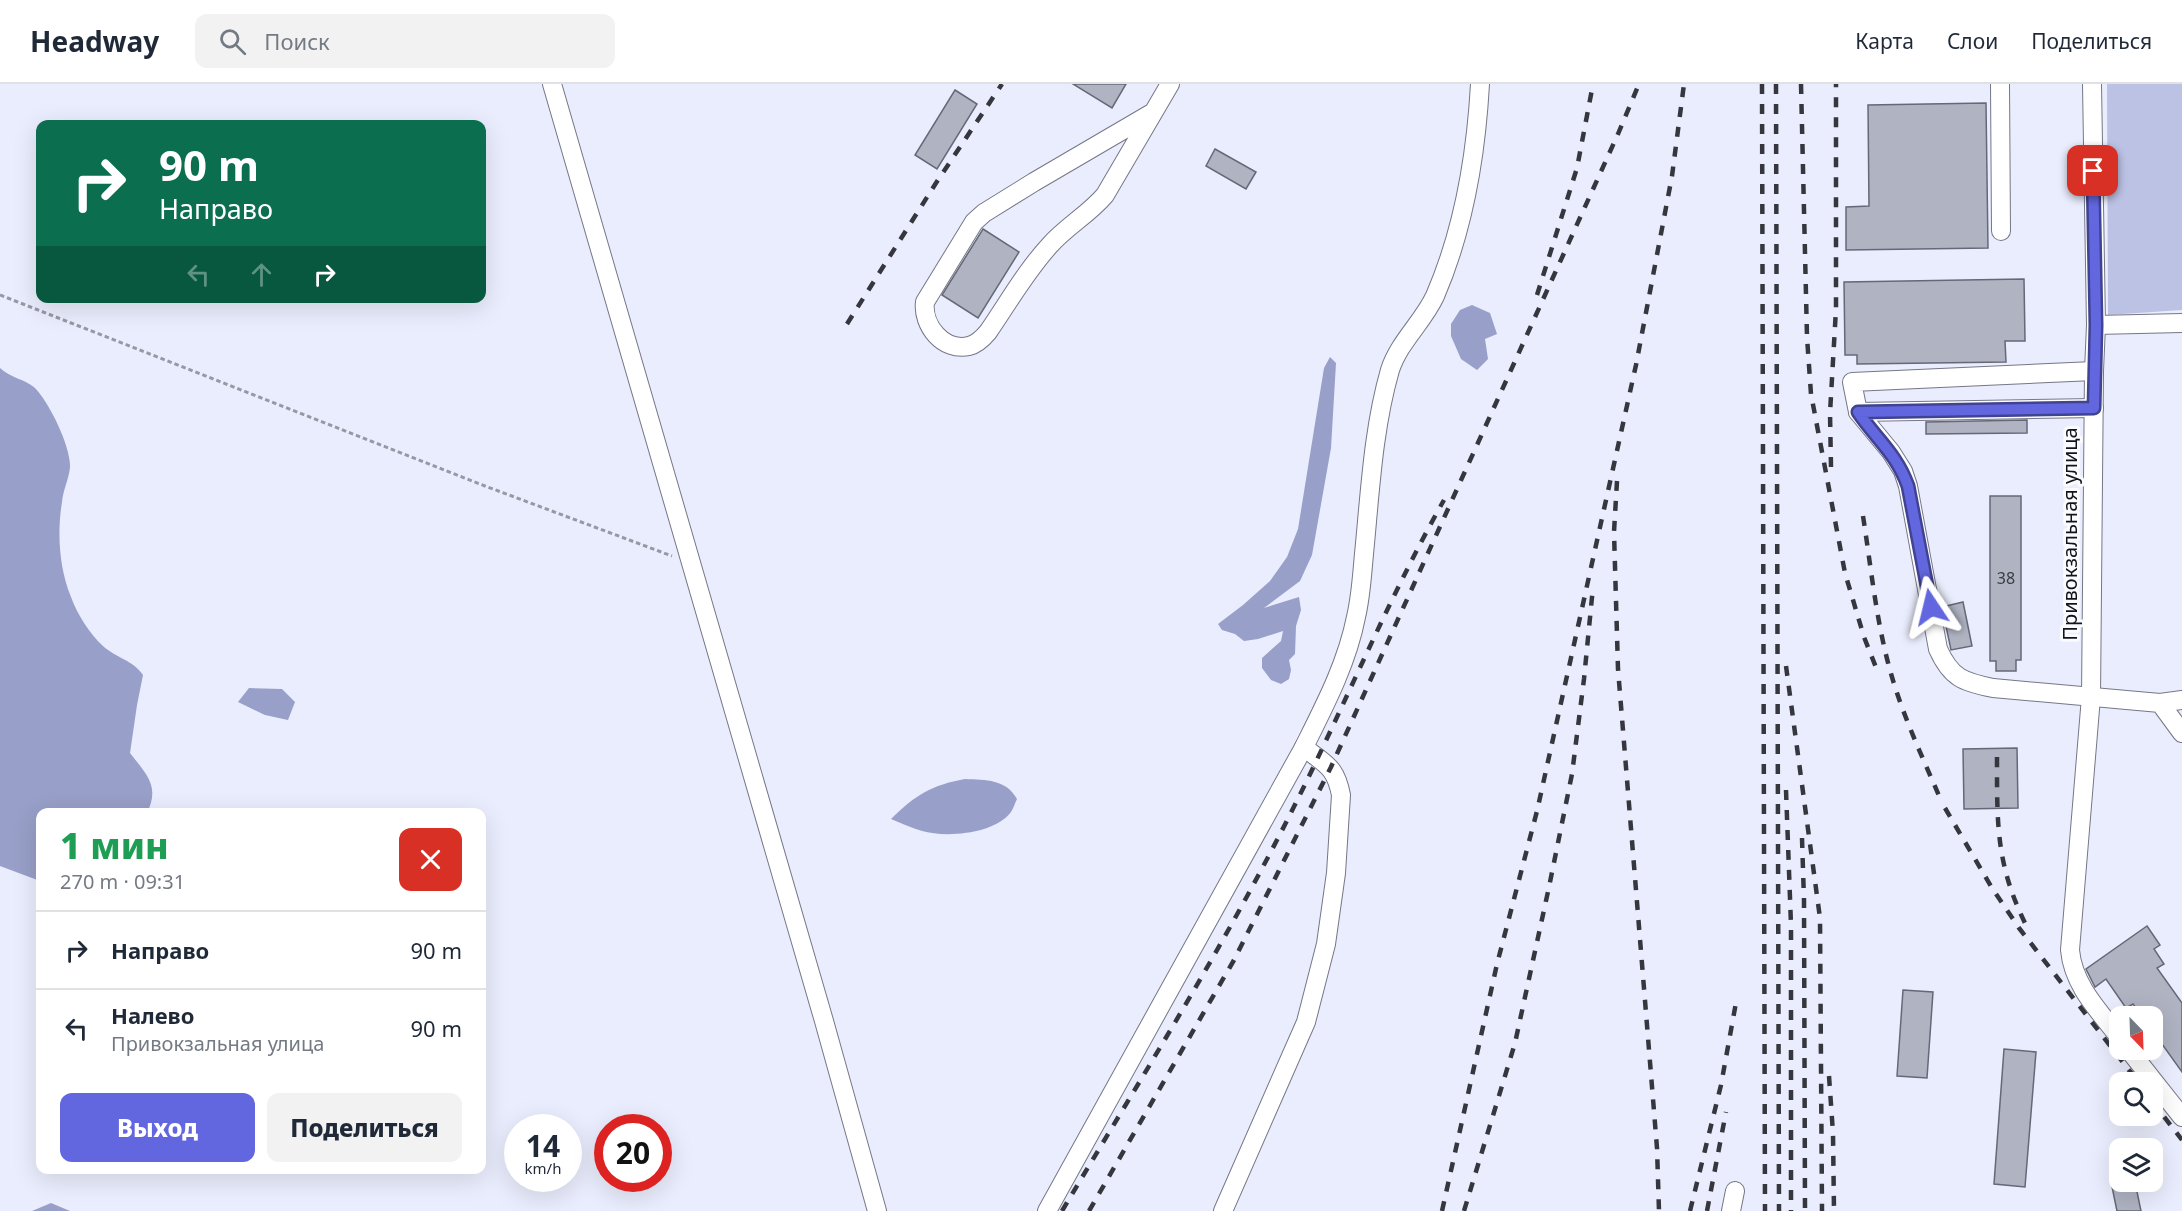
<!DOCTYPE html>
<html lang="ru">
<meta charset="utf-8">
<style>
:root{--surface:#fff;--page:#f2f2f3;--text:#1f2937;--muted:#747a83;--line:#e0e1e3;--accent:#6267df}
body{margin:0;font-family:"Noto Sans",sans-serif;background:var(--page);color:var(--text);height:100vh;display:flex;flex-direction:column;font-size:22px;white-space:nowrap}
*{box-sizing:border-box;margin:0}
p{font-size:20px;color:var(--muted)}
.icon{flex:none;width:33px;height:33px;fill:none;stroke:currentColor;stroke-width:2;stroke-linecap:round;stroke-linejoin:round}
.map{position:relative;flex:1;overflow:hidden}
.side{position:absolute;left:36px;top:724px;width:450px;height:366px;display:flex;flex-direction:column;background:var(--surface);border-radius:12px;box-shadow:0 6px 24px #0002}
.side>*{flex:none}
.banner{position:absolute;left:36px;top:36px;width:450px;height:183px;border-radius:12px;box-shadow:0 6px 24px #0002;background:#0b6e4f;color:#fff;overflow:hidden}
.needle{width:39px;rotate:157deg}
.fabs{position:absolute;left:2109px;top:922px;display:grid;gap:12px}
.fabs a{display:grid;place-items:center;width:54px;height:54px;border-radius:12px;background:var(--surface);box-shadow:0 6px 24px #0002;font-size:30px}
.speed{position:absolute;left:504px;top:1030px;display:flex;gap:12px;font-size:30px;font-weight:700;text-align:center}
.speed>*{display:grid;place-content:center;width:78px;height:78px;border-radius:50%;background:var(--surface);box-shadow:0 6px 24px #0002;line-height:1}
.speed small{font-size:15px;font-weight:400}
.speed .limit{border:9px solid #d22;background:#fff;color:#111}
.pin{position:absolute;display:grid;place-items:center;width:51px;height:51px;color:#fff;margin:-26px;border-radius:12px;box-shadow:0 3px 9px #0006}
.me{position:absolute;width:66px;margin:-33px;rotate:350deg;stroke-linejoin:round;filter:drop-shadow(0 0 4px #0008)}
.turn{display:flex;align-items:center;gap:21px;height:126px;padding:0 24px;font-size:27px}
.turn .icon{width:78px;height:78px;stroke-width:2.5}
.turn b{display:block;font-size:42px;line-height:51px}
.lanes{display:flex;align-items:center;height:57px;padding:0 24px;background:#0003;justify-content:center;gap:30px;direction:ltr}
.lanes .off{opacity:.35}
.round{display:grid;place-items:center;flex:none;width:63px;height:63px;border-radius:12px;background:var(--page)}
.headline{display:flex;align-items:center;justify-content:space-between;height:102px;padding:0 24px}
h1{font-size:36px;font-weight:800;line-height:45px;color:#1e9e55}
.button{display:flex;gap:12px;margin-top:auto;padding:12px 24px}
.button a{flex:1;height:69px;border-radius:12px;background:var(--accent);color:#fff;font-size:24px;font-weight:800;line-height:69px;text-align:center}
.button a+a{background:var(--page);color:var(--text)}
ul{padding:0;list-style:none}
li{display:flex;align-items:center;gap:18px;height:78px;padding:0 24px;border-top:2px solid var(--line)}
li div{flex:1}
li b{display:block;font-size:22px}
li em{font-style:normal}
header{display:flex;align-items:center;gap:36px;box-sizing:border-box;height:84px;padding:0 30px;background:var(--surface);border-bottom:2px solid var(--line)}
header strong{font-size:28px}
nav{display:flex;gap:33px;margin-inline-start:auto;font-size:21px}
.search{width:420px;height:54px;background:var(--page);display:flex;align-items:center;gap:15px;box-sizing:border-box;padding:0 21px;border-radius:12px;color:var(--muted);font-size:22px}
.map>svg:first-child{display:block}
.green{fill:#bcc2e4}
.water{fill:#989fc8}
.building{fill:#afb3c2;stroke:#656876;stroke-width:1.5}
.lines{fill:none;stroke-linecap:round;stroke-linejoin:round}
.minor-casing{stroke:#757786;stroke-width:20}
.path{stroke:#9698a4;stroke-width:3;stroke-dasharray:4.5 3;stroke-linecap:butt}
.minor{stroke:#fff;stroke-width:18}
.rail{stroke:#36373e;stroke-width:4.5;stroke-dasharray:10 10;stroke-linecap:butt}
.route-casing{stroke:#404391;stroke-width:15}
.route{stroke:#6267df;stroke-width:10}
.labels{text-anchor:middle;stroke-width:6;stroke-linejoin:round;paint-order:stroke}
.number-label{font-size:16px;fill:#3a3c43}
.street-label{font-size:20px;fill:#131419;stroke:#fafbfe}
</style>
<header>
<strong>Headway</strong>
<div class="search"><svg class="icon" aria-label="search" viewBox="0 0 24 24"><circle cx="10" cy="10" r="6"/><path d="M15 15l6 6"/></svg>Поиск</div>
<nav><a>Карта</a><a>Слои</a><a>Поделиться</a></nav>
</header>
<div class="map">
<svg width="2182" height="1127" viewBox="0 0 2182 1127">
<rect width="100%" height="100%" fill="#eaedfd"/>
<path class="green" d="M2107,0H2182V226L2108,231Z"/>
<g class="water">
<path d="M1472,221L1490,229L1497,250L1485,255L1488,275L1477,286L1461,275L1451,252V240L1460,226Z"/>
<path d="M1330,273L1336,279L1331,364L1312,471L1300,497L1264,524L1299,513L1301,526L1296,542L1295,570L1289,576L1291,586L1289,595L1281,600L1271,596L1262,584V574L1281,557L1283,547L1258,555L1244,557L1235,550L1222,546L1218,540L1243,521L1270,497L1287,473L1298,445L1324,284Z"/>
<path d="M0,284C10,294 25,295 35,304C49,318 71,363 70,383C69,395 63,406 62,418C57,448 59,484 71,513C77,530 90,550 103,562C116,574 133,576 143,591L137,621L130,669C147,691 160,702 147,729H40V797L0,782Z"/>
<path d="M249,604L282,605L295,618L288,636L265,631L238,618Z"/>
<path d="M965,695C986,696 1006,695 1017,715C1015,719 1013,725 1011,728C995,750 946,754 922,747C912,744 901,739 891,735C915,711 932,701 965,695Z"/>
<path d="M51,1119L70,1127H32Z"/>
</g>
<g class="building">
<path d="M1073,0H1126L1112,24Z"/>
<path d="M955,6L977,20L937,85L915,71Z"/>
<path d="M1986,19L1988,164L1846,166V123L1869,122L1868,21Z"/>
<path d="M1215,65L1256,88L1246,105L1206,82Z"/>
<path d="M983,145L1019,168L978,234L942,211Z"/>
<path d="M2024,195L2025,257H2005L2006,278L1857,280V271H1845L1844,198Z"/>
<path d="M2027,336V349L1926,350V338Z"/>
<path d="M1990,412H2021V576H2016V587H1996V577H1990Z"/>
<path d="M1963,518L1972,562L1951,566L1942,523Z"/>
<path d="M2017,664L2018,724L1964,725L1963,665Z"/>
<path d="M2147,842L2160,861L2154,865L2164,880L2157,884L2182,919V988L2152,946V933H2143L2133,920L2126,924L2106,895L2095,903L2086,885Z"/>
<path d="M1903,906L1933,908L1927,994L1897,992Z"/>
<path d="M2004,965L2036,968L2025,1103L1994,1100Z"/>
<path d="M2111,1098H2135L2141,1127H2117Z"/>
</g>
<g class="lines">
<defs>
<g id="minor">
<path d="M552,0L824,937L877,1127"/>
<path d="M2000,0L2001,147"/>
<path d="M2092,0L2096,241L2094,287L2091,613L2070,866C2073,901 2099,927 2120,954"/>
<path d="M1152,29L1034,98L984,129L974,138L925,218C922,241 943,268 969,262C977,260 983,254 988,248C1008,219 1026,187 1050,161C1067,142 1089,130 1105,111L1170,0"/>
<path d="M2096,241L2182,239"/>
<path d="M2094,287L1852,298L1858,328L1891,368L1903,387L1908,402L1938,565C1951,594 1963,598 1993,604L2160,619L2182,649"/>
<path d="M1858,328L2094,324"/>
<path d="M2160,619L2182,616"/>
<path d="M2129,966L2182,1033"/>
<path d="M1047,1127L1304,663C1325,621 1347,579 1356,533C1361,512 1362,491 1364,470C1370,409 1373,345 1390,286C1399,258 1423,238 1435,212C1464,145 1476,72 1480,0"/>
<path d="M1223,1127L1306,938L1326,860L1336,789L1341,711C1335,681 1325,681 1304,663"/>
<path d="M1731,1127L1735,1107"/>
</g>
</defs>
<use href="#minor" class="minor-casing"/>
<path class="path" d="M0,211L485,402L672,472"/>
<use href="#minor" class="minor"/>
<g class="rail">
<path d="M1762,0L1765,1127"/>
<path d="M1776,0L1779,1127"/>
<path d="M1801,0L1807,253L1811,310L1845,489L1864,553L1877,586"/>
<path d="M1537,211L1577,84L1593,0"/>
<path d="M847,240L936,99L1002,0"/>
<path d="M1831,383L1830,329L1836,225V0"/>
<path d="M1617,397L1614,448L1618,585L1657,1064L1659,1127"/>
<path d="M1863,432C1871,483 1876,536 1890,586C1902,630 1922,672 1940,714"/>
<path d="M1786,582L1820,834L1822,1127"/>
<path d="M1997,673C1997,743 1996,783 2029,847"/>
<path d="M1786,706L1791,841V1127"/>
<path d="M1945,724L1992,804L2019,844L2139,999"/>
<path d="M1802,754L1804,816L1805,1127"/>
<path d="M1829,992L1833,1049L1834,1127"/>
<path d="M2152,1017L2182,1056"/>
<path d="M1062,1127C1135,1004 1212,882 1278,754C1336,643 1382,526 1444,416"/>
<path d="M1089,1127L1234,876L1331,683L1618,50L1639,0"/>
<path d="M1442,1127L1497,880L1537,727L1636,281L1672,92L1684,0"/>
<path d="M1464,1127L1515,959L1549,803L1572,690L1584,595L1593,503"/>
<path d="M1690,1127L1721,1001L1737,913"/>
<path d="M1707,1127L1726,1028"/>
</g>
</g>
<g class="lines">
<defs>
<path id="route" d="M1931,523L1908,402C1896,369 1877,356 1858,328L2094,324L2096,241L2093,87"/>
</defs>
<use href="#route" class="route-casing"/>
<use href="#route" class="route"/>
</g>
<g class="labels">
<g class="number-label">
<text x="2006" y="500">38</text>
</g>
<g class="street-label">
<text transform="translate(2070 450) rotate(-90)" y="7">Привокзальная улица</text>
</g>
</g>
</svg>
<div class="fabs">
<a><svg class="needle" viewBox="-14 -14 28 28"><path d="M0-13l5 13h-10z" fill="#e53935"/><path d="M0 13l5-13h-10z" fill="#747a83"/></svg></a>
<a><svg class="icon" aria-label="search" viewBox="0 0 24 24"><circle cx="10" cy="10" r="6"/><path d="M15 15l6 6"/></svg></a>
<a><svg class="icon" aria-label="layers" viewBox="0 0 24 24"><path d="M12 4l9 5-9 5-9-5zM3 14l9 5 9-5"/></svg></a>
</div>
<div class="speed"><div>14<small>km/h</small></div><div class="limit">20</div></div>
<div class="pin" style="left:2093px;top:87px;background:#d93025"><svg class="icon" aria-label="arrive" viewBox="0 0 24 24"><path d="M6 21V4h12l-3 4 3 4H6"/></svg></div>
<svg class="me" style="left:1931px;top:523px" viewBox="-20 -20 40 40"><path d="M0-17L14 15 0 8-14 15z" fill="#6267df" stroke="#fff" stroke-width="4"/></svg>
<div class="banner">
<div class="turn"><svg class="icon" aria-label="right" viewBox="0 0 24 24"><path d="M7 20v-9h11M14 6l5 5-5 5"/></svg><div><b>90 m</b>Направо</div></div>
<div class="lanes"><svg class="icon off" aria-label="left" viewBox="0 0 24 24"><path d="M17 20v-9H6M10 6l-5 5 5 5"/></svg><svg class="icon off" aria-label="ahead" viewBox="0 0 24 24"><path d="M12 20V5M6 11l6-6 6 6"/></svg><svg class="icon" aria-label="right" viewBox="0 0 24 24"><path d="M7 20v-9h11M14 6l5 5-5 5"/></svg></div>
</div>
<section class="side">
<div class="headline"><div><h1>1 мин</h1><p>270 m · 09:31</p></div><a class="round" style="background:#d93025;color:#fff"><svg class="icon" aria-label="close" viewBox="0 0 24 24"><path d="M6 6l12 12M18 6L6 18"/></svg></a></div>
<ul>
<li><svg class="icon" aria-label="right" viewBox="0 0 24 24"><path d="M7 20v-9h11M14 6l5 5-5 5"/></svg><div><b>Направо</b></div><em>90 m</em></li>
<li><svg class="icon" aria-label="left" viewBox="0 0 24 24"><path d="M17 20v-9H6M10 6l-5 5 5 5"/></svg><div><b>Налево</b><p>Привокзальная улица</p></div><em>90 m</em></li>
</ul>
<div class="button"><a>Выход</a><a>Поделиться</a></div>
</section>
</div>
